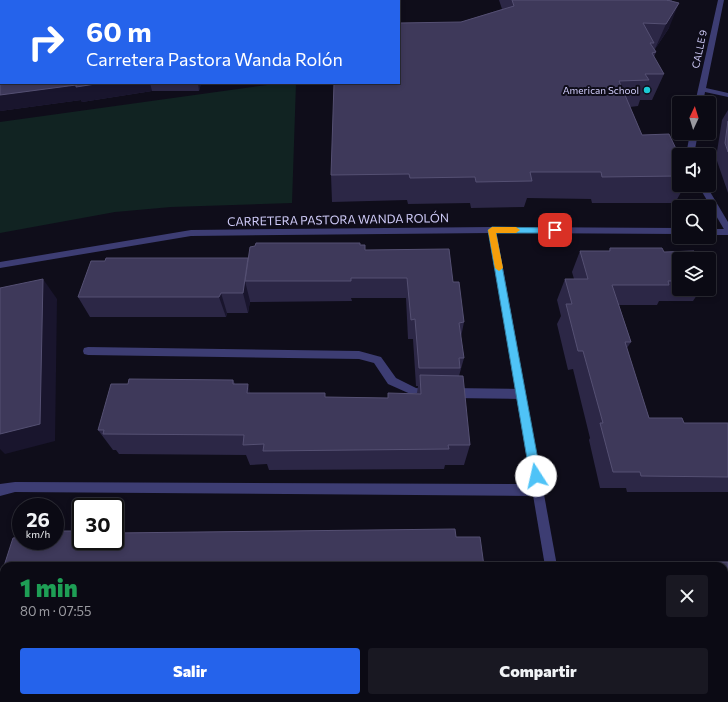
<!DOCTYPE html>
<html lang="es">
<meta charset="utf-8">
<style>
:root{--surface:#0b0a14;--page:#191822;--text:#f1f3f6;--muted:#9a9aa0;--line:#2b2b34;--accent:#2563eb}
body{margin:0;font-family:Commissioner,sans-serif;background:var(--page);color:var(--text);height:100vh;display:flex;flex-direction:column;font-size:15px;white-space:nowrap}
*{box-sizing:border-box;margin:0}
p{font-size:13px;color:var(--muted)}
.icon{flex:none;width:22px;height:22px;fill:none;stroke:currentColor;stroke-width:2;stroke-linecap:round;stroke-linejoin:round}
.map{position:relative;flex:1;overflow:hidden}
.sheet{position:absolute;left:0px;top:562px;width:728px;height:140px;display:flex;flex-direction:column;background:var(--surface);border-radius:12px 12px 0 0;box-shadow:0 2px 6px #0003,0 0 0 1px var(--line)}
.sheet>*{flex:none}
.banner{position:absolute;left:0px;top:0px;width:400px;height:84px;box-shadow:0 2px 6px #0003,0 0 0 1px var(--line);background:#2563eb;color:#fff;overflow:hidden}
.needle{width:26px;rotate:4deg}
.buttons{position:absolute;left:672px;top:96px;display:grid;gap:8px}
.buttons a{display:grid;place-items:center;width:44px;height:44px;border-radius:4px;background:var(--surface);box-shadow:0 2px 6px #0003,0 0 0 1px var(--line);font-size:20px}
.speed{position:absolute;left:12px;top:498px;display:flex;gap:8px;font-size:20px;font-weight:700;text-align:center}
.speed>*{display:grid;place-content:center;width:52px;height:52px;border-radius:50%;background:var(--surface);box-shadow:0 2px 6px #0003,0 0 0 1px var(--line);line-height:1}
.speed small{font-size:10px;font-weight:400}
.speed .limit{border:2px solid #111;border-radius:6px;background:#fff;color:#111}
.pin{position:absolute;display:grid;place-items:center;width:34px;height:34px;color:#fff;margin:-17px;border-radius:8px;box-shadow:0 2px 6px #0006}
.me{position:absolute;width:44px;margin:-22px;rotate:350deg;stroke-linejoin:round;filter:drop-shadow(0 0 3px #0008)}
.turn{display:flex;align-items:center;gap:14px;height:84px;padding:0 20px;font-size:18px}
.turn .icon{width:52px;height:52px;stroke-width:2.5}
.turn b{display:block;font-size:28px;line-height:34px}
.round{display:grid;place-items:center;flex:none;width:42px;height:42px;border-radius:4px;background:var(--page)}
.overview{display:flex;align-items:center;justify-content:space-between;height:68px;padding:0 20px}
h1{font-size:24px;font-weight:800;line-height:30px;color:#1e9e55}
.primary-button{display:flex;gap:8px;margin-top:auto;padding:8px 20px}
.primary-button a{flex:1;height:46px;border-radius:4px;background:var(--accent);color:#fff;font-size:16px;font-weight:800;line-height:46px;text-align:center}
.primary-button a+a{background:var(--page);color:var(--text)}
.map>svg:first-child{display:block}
.green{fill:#112322}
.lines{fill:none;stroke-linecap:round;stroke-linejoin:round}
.service{fill:#3d3d73;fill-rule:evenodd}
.minor{fill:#3d3d73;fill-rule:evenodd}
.tertiary{fill:#3d3d73;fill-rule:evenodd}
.wall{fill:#2c2746}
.shaded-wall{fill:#19152d}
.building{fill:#3e395a;stroke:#555073}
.route{fill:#4fc3f7;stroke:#337fa1}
.slow{fill:#f59e0b}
.poi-dot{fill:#1bcad6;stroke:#0f0d1a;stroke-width:1.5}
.labels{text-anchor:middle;stroke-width:4;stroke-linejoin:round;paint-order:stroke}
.far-street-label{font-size:10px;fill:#d0ccf9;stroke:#0f0d1a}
.far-poi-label{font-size:10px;fill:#d0ccf9;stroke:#0f0d1a;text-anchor:end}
.street-label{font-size:12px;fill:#d0ccf9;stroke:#0f0d1a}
</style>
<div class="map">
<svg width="728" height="702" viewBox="0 0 728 702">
<rect width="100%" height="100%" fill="#0f0d1a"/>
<path class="green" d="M282,83H296L292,203L171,207L115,212L0,233V122Z"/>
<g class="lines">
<g class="service">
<path d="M88,347L359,351L381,357L396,378L416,388L435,390L436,393L435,396L431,398L415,396L388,384L374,363L359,359L88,355L84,354L83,351L84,348Z"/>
<path d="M451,388L521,389L525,391L526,394L525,397L521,399L451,398L447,396L446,393L447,390Z"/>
<path d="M15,482L538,484L542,486L544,490L542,494L538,496L15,492L0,496V484Z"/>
</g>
<g class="minor">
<path d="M718,0H724L706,88L728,93V97L705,92L703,103H695Z"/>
<path d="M690,133H698L694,155H686Z"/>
<path d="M698,185H706L728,222V232L725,231Z"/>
<path d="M492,227L496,230L557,566H545L488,230Z"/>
<path d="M567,698H581L582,702H568Z"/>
</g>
<g class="tertiary">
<path d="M492,227L679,228V234L492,233L191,236L0,268V262L191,230Z"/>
<rect x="709" y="229" width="19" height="6"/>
</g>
</g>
<g class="wall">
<path d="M0,0L1,83H201L199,91H152L82,102L81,100L0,111Z"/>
<path d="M499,0H672L669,28L655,49L656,52L654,57L664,74L652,100H640L638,106L630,107L642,135L679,155V185H685L675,203H592L591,199L527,198L524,207L471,208L470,203L408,204L407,200L332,202L331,175L461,22L502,9Z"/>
<path d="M728,110V193L716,158L722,120Z"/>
<path d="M360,245L365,250L453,282L464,322L461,337L464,358L459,376L470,445L464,465H445L444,469L269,470L267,464L250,465L246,455L119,454L116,450H113L98,430L128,384L233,380L235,384L250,393H325V397L388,398L417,393L418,386H416L413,339H408L406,298H351L352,301L250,302V301L248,313H227L226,317H90L78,297L248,258Z"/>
<path d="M610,248L664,252L679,259V289H701L693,301H659L657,305H619L631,342L627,348L649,418L684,423H728V492H627L626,488H600L589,440L590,438L573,369L568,370L557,324L561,316L557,300L565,279H574L572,272L580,251H609Z"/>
<path d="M666,562H728V649H724V566H661Z"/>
<path d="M4,566V608L0,606V579Z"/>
<path d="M433,698H512V702H426L429,699H433Z"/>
</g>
<g class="shaded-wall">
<path d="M679,3L669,28L655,49L666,24Z"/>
<path d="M102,83H150L152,91L82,102L81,100L0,111V95L76,85Z"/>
<path d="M198,83H201L199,91Z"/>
<path d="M43,279L57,299L55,441L5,454L0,449V430Z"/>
<path d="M245,281L250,301L248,313L243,293Z"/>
<path d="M221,293L227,313L226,317L219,297Z"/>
<path d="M248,384L254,407L247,393Z"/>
<rect x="47" y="698" width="19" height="4"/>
</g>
<g class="building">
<path d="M0,0H178V1H1V83H102L76,87V85L0,95Z"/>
<rect x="241" y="0" width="70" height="1"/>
<path d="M512,0H668H667L679,3L666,24L643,23L654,43H650L656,52L652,53L664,74H645L649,80L619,81L642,135L669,134L679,155V176L602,177L601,172H530L532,181L476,182L475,177L410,178L409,174L331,175L334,83H399V23L461,22L514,6Z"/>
<path d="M728,121V152L725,143Z"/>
<path d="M256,243H360V245H365V250L449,249L453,282H459L464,322L459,323L464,358H459L460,368H419L415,319L411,320L407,278H351V281H245L250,247L255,246Z"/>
<path d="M610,248H662L664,252L694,251L697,259H679V281H668L669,285H612L631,342H625L649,418H682L684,423H728V477L641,476L640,472H613L600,423H603L583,351H578L566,304H572L565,279H588L580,251H610Z"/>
<path d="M106,258H248L243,293H221L219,297H78L91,261H105Z"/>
<path d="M43,279L40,424L0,434V288Z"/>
<path d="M420,375L463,376L470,445H448L449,449L263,451L264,444L243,445L244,435L103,434L104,430H98L111,384H128L129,379L233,380V384H248L247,393H325V397L388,398V393L421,394Z"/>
<path d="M455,529L456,537H480L484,566H4L13,538L21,537V541H55V531H81V541H115V533Z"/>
<path d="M666,562H728V641H724V566H667Z"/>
<path d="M4,566V602H0V579Z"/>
<path d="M4,684V698H47V702H0V685Z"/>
<path d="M438,698H512V702H429V699H438Z"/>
</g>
<path class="route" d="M492,227L555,228L559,230L555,233H496L541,476L539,480L536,481L532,480L530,476L488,230Z"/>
<path class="slow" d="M492,227H516L520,230L516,233H496L503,268L499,271L495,268L488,230Z"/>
<circle class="poi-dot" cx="647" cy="90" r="4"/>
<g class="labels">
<g class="far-street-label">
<text transform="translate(699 49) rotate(-78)" y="4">CALLE 9</text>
</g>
<g class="far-poi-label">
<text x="639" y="94">American School</text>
</g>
<g class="street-label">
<text transform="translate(338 220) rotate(-1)" y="4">CARRETERA PASTORA WANDA ROLÓN</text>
</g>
</g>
</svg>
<div class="buttons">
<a><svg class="needle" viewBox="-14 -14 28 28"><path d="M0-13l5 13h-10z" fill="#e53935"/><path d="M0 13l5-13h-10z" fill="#9a9aa0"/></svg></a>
<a><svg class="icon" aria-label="sound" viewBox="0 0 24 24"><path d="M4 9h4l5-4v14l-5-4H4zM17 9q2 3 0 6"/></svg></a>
<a><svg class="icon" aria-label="search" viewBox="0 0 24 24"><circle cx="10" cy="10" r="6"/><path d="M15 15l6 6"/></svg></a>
<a><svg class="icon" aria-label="layers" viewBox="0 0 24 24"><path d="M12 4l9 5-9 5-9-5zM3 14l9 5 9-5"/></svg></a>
</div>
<div class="speed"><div>26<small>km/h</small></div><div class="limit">30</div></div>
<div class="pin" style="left:555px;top:230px;background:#d93025"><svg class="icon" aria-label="arrive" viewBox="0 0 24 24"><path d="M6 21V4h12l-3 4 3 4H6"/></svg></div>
<svg class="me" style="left:536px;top:476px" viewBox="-20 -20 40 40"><circle r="19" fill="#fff"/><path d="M0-13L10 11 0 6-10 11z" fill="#4fc3f7"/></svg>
<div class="banner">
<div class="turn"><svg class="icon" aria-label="right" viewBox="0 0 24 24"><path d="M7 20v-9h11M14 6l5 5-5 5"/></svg><div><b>60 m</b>Carretera Pastora Wanda Rolón</div></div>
</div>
<section class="sheet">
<div class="overview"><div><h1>1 min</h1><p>80 m · 07:55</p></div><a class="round"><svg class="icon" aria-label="close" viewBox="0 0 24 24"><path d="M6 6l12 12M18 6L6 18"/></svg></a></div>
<div class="primary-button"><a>Salir</a><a>Compartir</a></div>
</section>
</div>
